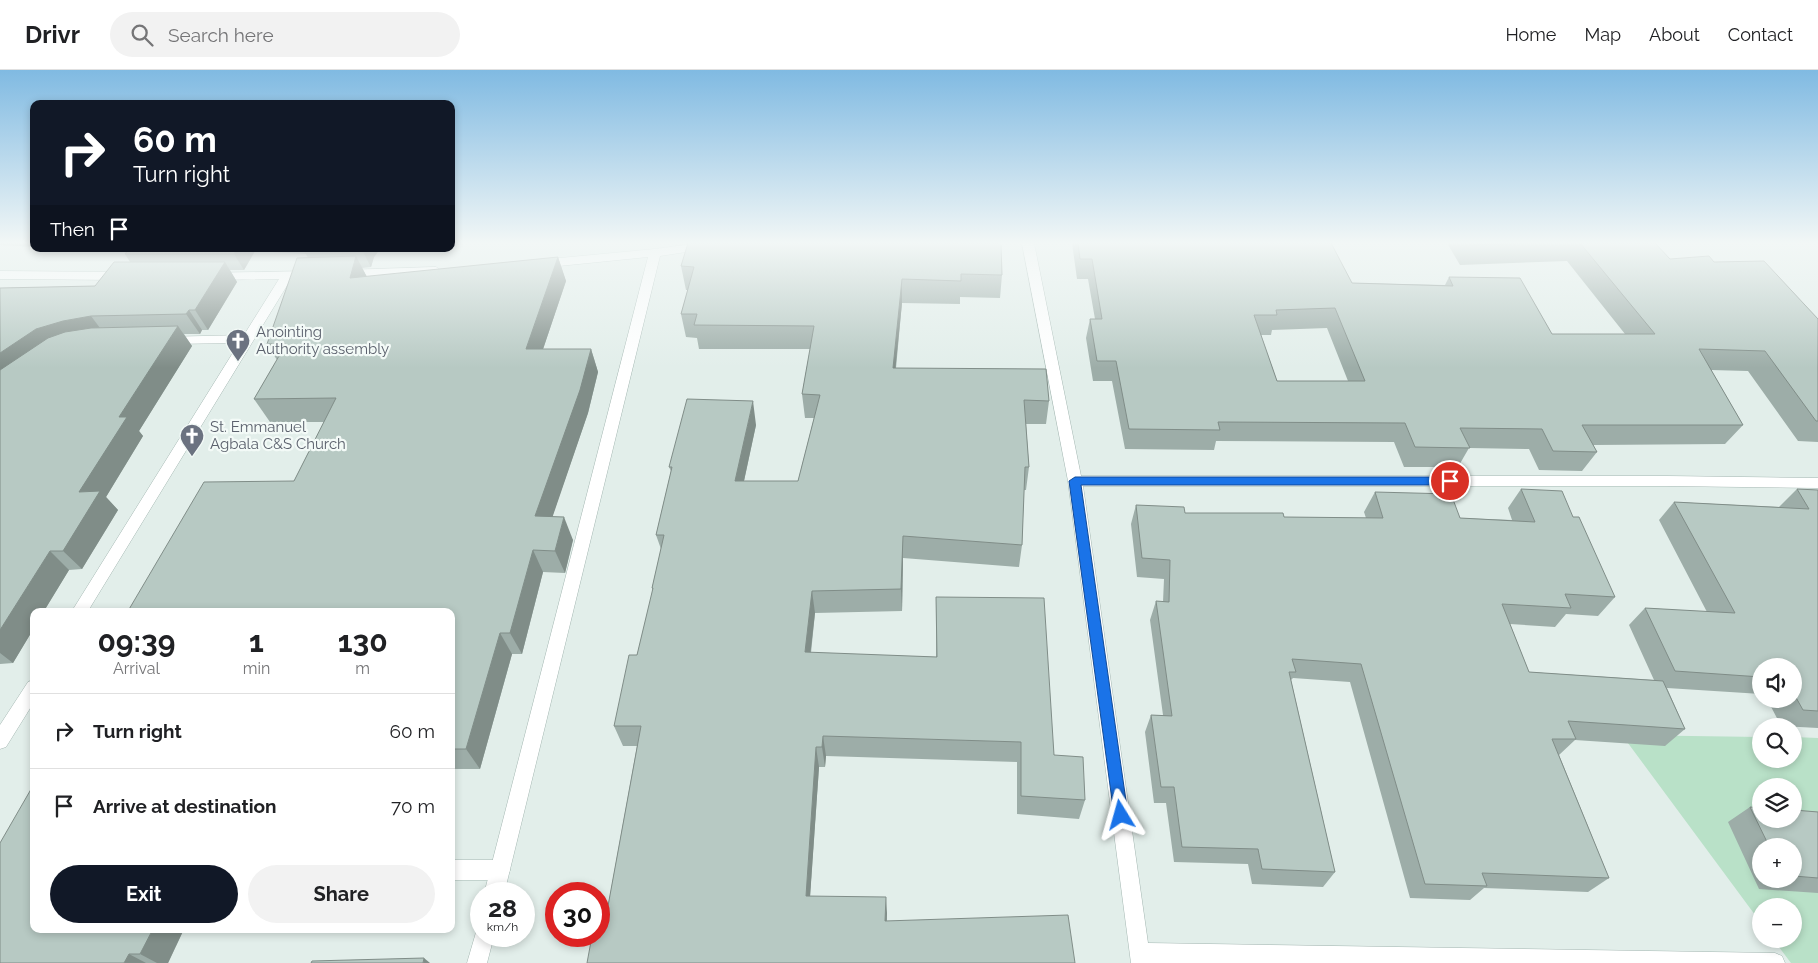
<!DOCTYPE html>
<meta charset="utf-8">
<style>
:root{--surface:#fff;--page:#f2f2f2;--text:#202124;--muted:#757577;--line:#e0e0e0;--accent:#111827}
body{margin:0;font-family:Raleway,sans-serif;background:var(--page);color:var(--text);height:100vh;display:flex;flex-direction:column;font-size:19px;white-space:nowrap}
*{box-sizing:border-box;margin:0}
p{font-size:16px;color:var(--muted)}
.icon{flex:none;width:28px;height:28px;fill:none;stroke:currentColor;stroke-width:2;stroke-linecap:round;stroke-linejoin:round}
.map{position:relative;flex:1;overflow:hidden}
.sheet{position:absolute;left:30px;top:538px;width:425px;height:325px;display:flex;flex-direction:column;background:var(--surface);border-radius:10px;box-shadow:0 2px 8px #0003}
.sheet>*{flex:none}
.guide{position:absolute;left:30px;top:30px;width:425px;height:152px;border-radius:10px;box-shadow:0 2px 8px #0003;background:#111827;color:#fff;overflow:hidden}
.tools{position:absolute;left:1752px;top:588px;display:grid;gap:10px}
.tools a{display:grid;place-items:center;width:50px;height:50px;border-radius:50%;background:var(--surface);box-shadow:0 2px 8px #0003;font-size:25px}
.speed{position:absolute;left:470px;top:812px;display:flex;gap:10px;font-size:25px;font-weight:700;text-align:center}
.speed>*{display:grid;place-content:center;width:65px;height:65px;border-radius:50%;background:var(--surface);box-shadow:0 2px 8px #0003;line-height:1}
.speed small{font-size:12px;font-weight:400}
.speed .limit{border:8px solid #d22;background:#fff;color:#111}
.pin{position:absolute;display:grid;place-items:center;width:42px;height:42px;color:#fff;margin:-21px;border:2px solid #fff;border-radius:50%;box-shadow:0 1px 5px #0007}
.me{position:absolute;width:55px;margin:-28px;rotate:352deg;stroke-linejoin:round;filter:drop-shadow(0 0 4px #0008)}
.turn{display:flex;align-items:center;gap:18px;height:105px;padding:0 20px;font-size:22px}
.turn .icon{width:65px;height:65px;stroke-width:2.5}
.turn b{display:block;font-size:35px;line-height:42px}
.then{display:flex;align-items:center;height:48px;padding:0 20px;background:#0003;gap:10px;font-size:19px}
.eta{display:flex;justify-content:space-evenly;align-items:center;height:85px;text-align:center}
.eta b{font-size:30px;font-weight:700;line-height:35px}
.primary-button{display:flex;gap:10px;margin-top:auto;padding:10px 20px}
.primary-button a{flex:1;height:58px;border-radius:30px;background:var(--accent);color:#fff;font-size:20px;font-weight:700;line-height:58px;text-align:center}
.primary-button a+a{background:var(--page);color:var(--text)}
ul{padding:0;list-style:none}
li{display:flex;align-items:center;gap:15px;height:75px;padding:0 20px;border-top:1px solid var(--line)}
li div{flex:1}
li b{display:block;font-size:19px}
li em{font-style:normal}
header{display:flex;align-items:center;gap:30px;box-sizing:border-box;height:70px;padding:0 25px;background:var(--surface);border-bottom:1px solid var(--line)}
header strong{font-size:24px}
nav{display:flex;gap:28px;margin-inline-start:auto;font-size:18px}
.search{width:350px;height:45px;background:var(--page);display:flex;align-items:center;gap:12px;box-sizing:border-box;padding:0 18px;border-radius:28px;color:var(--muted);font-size:19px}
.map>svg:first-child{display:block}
.green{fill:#b9e1c8;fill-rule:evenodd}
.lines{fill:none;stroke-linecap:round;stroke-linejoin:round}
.lane-casing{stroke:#a4b7b2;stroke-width:1}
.street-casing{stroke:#a4b7b2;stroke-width:1}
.lane{fill:#fff;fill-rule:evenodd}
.street{fill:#fff;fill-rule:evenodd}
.wall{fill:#9dada8;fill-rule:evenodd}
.shaded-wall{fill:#808d88}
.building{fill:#b7c9c3;stroke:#808d88;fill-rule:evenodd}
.route{fill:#1a73e8;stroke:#114b97}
.labels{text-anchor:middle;stroke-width:4.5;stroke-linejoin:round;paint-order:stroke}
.worship-label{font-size:15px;fill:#5b616d;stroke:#f3faf7;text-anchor:start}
</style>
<header>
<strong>Drivr</strong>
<div class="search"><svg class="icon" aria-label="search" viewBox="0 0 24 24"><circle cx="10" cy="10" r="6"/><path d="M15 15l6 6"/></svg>Search here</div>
<nav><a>Home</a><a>Map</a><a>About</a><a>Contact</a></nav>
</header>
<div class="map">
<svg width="1818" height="893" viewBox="0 0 1818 893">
<rect width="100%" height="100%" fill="#e2eeea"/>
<path class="green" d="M1622,665L1761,667V689H1794V667L1818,668V893H1791L1773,869H1794V836H1761V853ZM1761,716H1794V749H1761ZM1761,776H1794V809H1761Z"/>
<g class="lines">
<defs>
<path id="lane" d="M451,790H500L507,793L510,800L507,807L500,810H451Z"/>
<g id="street">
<path d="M699,173H731L725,176L660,186L504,824H484L648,187L539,198L533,194L539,190L655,179Z"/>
<path d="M1022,173H1034L1081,406H1667L1818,408V418L1667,416H1083L1148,873L1775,883L1782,886L1785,893H1131L1068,411Z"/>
<path d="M436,197L442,201L440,204L346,208L340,204L346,200Z"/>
<path d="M0,201L123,202L129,206L123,210L0,209Z"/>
<path d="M311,201L315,202L317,205L315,208L291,209L88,541H72L239,273L168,274L163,273L162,270L163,267L244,265L279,209L214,210L210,209L208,206L210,203Z"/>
<path d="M34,610V632L6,677L0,679V655L28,612Z"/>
<path d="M481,857V866H494L487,893H467L477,859Z"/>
</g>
</defs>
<use href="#lane" class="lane-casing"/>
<use href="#street" class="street-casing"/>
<use href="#lane" class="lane"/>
<use href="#street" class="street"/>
</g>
<g class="wall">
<path d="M0,173H34V177L0,175Z"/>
<path d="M1072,173H1331L1352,213L1445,215L1449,207L1552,264H1625L1567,191L1460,195L1447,173H1655L1670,189L1714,192L1818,249V372L1798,371L1748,301L1711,300L1743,355L1725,374L1593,375L1597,382L1582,401L1539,400L1529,379L1469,378L1458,397H1404L1394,372L1216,371L1214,380L1125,379L1112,311H1093L1086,268L1090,249H1095L1088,209H1077ZM1327,258L1348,311H1277L1261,265H1271L1272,260Z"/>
<path d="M72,179H380L374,187L371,197L362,198L367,207L558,187L566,211L543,279H591L598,302L588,343L552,447L573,470L565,503L543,502L522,584H512L480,699H451V541L294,411L324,352H270L254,329L277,290L267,274L308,188L306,184L255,181L244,200H230L237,212L208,260H202L200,264H184L192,276L139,361L143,366L106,427L118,440L82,499L69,500L44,541H34V558L13,593L0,594V218L95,216L130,192L125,184L129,179Z"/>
<path d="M681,196L1002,205L1000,228L960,227V234L902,233L896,298L1049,331L1046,354H1026L1029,397L1026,420H1024L1022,475L1019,497L903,488L902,541L815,543L811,583L936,587V527L1054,685L1085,730L1079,749L1017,744V692L826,686L825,697H819L810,826L887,843V851L1075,893L608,836L637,676H623L614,656L637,585L653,521L652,518L661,479L656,465L671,401L669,397L756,355L744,411H798L814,348H805L802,324L810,279H699L697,268L686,267L681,244L688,220H686Z"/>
<path d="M1521,419L1573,447L1615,527L1598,546L1566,544L1555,557L1510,554L1529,602L1654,610L1629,555L1645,538L1707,542L1659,450L1674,432L1779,437L1797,419L1818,420V658L1781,656L1767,629H1794V596H1761V624L1667,618L1685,659L1665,676L1575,670L1559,685L1609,808L1588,822L1484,818L1470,830L1410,828L1350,612L1293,608L1291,610L1335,802L1323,817L1252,814L1248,794L1174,792L1166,733H1154L1145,662L1151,645H1163L1150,550L1156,531L1163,532L1164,509L1137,507L1131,454L1136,435L1185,443L1284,447L1366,448L1364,442L1375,422L1460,448L1512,450L1508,438Z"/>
<path d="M1750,737L1818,742V823L1759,819L1728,752ZM1761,776H1794V809H1761Z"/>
<path d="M184,859L168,893H0Z"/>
</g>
<g class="shaded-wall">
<path d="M237,179H253L255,181L244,200L234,184Z"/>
<path d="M364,179H380L374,187L371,197L363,182Z"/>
<path d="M356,186L368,209L350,208Z"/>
<path d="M558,187L566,211L535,303L526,279Z"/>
<path d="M225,192L237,212L208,260L195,240Z"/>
<path d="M902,209V233L893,322V298Z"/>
<path d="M189,240L202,260L200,264L186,244Z"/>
<path d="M91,246L106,266L0,315V283L36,259L63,251Z"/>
<path d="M178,256L192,276L139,361L143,366L106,427L118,440L82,499L63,481L79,422L119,347Z"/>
<path d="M591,279L598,302L588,343L545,469L535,446Z"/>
<path d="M753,331L756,355L739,434L735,411Z"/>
<path d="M564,447L573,470L565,503L555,481Z"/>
<path d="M903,466V488L902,541L901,519Z"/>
<path d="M533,480L543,502L522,584L510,563Z"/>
<path d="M50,481L69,500L44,541H34V558L13,593L0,583V560Z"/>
<path d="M812,521L815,543L808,604L805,582Z"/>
<path d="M500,563L512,584L480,699L466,679Z"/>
<path d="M823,666L826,686L825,697L822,677Z"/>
<path d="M816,677L819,697L809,842L806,826Z"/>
<path d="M886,827L887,843L886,867L885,851Z"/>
<path d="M153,859H184L168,893H157L140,884Z"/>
<path d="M129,884L146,893H124Z"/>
<path d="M424,888L430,893H423Z"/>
</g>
<g class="building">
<path d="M688,173H1001L1002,205L961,204V211L902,209L893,298L1046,299L1049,331L1024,330L1029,397H1025L1022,475L903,466L901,519L812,521L805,582L937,587L936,527L1044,528L1054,685L1083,687L1085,730L1021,726V672L823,666L822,677H816L806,826L886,827L885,851L1068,845L1075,893H587L592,866H599V836H608L641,656H614L629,585H637L653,518H652L664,465H656L672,397H669L687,329L753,331L735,411H798L820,325L802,324L814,256L694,255L697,244H681L694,197L681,196Z"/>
<path d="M1078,173H1331L1352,213L1453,216L1449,207L1520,208L1552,264H1655L1580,173H1655L1670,189L1709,186L1714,192L1764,191L1818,249V351H1816L1765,281L1699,279L1743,355H1582L1597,382L1553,381L1542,359L1460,358L1470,378L1415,377L1405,353L1218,352L1220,360L1129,359L1116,291H1097L1090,249H1102L1092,189H1080ZM1335,238L1365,311H1277L1254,245H1277L1276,240Z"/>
<path d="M1469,173H1535L1470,175Z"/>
<path d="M129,179H237L234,184H125Z"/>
<path d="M307,179H364L363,182L305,183Z"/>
<path d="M356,186L350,208L558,187L526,279H591L580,320L535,446L564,447L555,481L533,480L510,563H500L466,679H451V541H128L204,412L294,411L336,328L254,329L286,274H267L297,188Z"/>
<path d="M114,192H225L195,240H189L186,244L91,246L63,251L36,259L0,283V218L95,216Z"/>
<path d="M178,256L119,347H127L79,422L100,421L63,481H50L0,560V300L48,268L65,262L91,258Z"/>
<path d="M1521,419L1562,421L1573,447H1579L1615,527L1565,524L1571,538L1502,534L1529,602L1663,611L1685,659L1568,651L1576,669H1552L1609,808L1482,803L1487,816L1425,814L1361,594L1292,589L1296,602H1289L1335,802L1262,799L1258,779L1182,777L1174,717H1161L1151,645L1172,646L1156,531L1169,532L1170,490L1142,488L1136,435L1184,437L1185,443H1283L1284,447L1383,448L1375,422L1451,424L1460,448L1535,452Z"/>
<path d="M1797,419L1818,420V641L1803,640L1794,624V596H1761V607L1675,601L1645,538L1735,543L1674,432L1809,439Z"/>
<path d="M34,714V859H153L140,884H129L124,893H0V773Z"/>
<path d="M1750,737L1761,738V749H1794V740L1818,742V808L1794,806V776H1769Z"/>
<path d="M424,888L423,893H311L312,891Z"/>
</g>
<linearGradient id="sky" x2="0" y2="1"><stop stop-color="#80bae2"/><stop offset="0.58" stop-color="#f2f7f6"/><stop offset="1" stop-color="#f2f7f6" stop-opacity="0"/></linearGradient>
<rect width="1818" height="298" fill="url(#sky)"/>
<path class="route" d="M1075,407H1450L1455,411L1450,415H1081L1128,745L1126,750L1121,752L1116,750L1114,745L1069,411Z"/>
<defs>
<symbol id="church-pin" viewBox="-11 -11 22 30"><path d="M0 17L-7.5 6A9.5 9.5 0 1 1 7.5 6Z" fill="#6b7280" stroke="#f3faf7"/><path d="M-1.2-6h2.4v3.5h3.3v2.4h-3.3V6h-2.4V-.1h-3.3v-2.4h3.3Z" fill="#fff"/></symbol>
</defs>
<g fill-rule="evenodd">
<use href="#church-pin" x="224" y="257" width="28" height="38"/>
<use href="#church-pin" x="178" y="352" width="28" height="38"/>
</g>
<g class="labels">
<g class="worship-label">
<text x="256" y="267">Anointing<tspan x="256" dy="17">Authority assembly</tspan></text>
<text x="210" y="362">St. Emmanuel<tspan x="210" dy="17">Agbala C&amp;S Church</tspan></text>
</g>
</g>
</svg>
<div class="tools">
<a><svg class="icon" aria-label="sound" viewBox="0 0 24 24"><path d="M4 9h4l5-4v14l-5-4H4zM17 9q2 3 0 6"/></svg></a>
<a><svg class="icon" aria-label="search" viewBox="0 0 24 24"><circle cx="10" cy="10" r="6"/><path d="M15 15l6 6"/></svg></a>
<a><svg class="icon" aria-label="layers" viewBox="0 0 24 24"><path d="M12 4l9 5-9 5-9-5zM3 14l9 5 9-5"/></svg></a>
<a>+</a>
<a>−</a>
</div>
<div class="speed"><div>28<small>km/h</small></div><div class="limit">30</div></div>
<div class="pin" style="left:1450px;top:411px;background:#d93025"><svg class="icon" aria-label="arrive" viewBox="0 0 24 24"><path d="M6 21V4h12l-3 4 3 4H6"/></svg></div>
<svg class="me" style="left:1121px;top:745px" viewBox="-20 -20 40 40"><path d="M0-17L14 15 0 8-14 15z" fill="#1a73e8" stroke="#fff" stroke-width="4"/></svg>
<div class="guide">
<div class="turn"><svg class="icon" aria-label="right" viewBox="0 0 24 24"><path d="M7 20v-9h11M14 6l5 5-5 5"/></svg><div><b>60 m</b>Turn right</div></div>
<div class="then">Then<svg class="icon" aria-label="arrive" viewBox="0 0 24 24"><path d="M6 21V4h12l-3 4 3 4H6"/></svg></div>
</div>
<section class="sheet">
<div class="eta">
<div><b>09:39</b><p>Arrival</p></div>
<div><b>1</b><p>min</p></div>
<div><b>130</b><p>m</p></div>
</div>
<ul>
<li><svg class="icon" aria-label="right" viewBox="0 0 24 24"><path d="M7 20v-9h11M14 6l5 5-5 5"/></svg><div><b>Turn right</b></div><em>60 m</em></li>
<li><svg class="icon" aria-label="arrive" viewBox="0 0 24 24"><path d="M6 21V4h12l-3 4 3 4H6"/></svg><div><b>Arrive at destination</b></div><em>70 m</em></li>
</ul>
<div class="primary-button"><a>Exit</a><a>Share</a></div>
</section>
</div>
